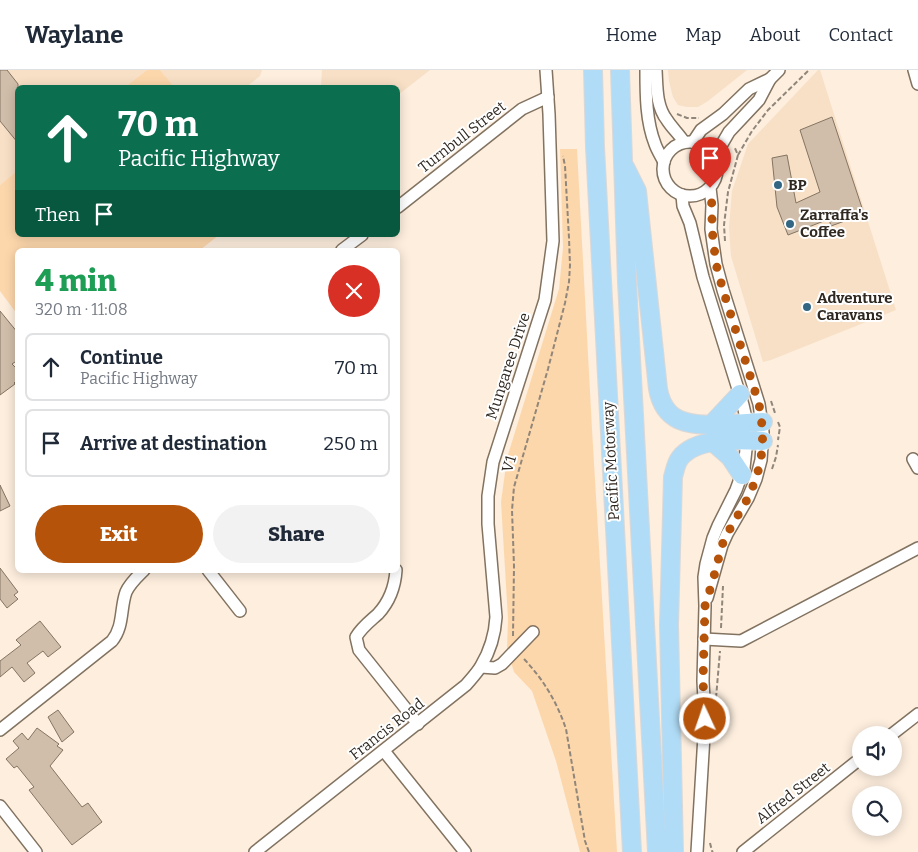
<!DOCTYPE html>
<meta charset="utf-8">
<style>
:root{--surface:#fff;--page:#f2f2f3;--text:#1f2937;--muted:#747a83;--line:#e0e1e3;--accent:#b45309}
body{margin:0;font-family:Bitter,serif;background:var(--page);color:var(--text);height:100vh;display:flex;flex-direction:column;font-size:19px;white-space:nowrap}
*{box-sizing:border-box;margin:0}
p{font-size:16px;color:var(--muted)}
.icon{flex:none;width:28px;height:28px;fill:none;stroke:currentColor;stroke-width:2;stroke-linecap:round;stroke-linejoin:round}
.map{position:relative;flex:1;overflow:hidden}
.side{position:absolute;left:15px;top:178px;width:385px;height:325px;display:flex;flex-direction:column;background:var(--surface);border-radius:8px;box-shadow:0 2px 12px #0003}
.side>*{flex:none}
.hud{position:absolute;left:15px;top:15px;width:385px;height:152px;border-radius:8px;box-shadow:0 2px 12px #0003;background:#0b6e4f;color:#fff;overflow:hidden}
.buttons{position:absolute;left:852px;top:656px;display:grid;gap:10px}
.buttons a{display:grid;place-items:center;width:50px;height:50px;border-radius:50%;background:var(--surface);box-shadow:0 2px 12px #0003;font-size:25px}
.pin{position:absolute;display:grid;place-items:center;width:42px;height:42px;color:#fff;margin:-51px -21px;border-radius:50% 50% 50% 0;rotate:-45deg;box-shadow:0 0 5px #0007}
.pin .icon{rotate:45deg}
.me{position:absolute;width:55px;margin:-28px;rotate:357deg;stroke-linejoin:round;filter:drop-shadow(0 0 4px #0008)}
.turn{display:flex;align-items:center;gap:18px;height:105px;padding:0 20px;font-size:22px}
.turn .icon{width:65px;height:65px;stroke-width:2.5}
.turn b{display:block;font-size:35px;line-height:42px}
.then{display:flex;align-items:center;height:48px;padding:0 20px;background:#0003;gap:10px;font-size:19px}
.round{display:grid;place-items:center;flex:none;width:52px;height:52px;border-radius:26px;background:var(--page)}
.overview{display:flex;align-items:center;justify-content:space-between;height:85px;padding:0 20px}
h1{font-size:30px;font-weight:800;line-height:38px;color:#1e9e55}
.cta{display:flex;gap:10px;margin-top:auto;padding:10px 20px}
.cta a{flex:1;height:58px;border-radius:30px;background:var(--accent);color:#fff;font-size:20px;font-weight:800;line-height:58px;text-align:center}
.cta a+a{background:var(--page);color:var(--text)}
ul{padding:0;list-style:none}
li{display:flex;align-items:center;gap:15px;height:68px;margin:0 10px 8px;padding:0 10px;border:2px solid var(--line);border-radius:8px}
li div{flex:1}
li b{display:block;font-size:19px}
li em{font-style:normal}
header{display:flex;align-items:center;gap:30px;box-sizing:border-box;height:70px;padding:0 25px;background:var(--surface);border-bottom:1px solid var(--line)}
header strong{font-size:24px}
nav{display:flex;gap:28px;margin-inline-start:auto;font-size:18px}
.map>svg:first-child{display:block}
.built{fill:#f8e0c6}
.green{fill:#fdd7ac}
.building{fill:#d0beaa;stroke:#847462}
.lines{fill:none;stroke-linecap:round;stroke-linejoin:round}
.minor-casing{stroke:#827260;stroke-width:14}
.highway-casing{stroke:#dad8d7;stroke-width:20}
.path{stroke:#90867a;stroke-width:2;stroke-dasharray:5 2.5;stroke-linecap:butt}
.minor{stroke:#fff;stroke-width:11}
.highway{stroke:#b0dcf7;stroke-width:18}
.route{stroke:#b45309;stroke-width:9;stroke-dasharray:0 16.2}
.poi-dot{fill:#326683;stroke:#fff;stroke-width:2}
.labels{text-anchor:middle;stroke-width:4;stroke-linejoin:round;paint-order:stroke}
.street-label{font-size:15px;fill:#302922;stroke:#fff}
.poi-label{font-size:15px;font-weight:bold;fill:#302922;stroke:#fff;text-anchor:start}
</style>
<header>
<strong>Waylane</strong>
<nav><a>Home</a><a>Map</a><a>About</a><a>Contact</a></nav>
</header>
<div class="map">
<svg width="918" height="782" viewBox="0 0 918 782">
<rect width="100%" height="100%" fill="#fdeede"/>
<g class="built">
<path d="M0,0H147L125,17L18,18L17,101L0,115Z"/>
<path d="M160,0H262L260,6L246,17L174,18Z"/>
<path d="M322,0H430L398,25V18L319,17L321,16Z"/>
<path d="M668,0H747L708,31L698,37H687L678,35L673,27L669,11Z"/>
<path d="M818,0H820L896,240L771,290L763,292L731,186L729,157L732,121L748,74Z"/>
</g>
<g class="green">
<path d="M147,0H160L174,17H125Z"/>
<path d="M560,79H577L592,359L617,782H580L556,691L532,621L514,602L507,579L508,549L501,432L507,388L559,219L563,178Z"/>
<path d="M17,101L18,165H219L200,180H18L17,244L0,221V115Z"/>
</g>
<g class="building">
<path d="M0,0H7L18,14V73L0,51Z"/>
<path d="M832,47L864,144L831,156L829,149L788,165L777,137L772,88L787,85L796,133L820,122L800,60Z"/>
<path d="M0,241L18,263V290L12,294L18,300V309L14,313L15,314L0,325Z"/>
<path d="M0,415L10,436L0,441Z"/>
<path d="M0,498L18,522L14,525L18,529L7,538L0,529Z"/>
<path d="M40,551L61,577L48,587L43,581L27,593L35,603L24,612L12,597L0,607V591L21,575L16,570Z"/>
<path d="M58,640L74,662L62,672L48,647Z"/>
<path d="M37,658L59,674L57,676L63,680L50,696L82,737L88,733L102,752L72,775L29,720L34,717L17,696L14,698L6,689L19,678L13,671L22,663L28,670Z"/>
</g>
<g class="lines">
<defs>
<g id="minor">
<path d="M646,0C646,25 646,51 655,74C657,80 661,86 664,92"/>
<path d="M656,0C657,17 656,36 667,50C672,58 679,64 684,72"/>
<path d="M914,0L918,14"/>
<circle cx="690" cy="99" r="27"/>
<path d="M693,72L701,60L723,44L749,19L770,9L779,0"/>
<path d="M716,89L722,74L729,62L759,30L770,9"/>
<path d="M682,125L683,136L690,153L703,207L743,335L746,348L747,370L744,398L736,420L718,456L713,468L706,494L704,507L705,536L703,611L705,649L697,782"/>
<path d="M398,137L522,39L548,27"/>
<path d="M342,180L362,165"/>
<path d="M913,389L918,398"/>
<path d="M208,500L240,541"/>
<path d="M396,500C395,517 390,531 378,544C369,552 362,557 356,567L359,580L418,654"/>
<path d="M707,528L722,475L727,464L748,428L756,409L761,390L763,362L759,334L723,220L716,194L711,159L712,135L710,118"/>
<path d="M704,569L741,571L918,478"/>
<path d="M481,597L495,598L502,594L533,562"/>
<path d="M0,660L112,571C124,556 120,539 126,522C130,513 137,507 144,500"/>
<path d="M891,665L918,644"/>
<path d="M384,681L465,782"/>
<path d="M0,736L36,782"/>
<path d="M255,782L466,615C471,609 477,603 481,596C490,581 495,564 496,547L488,454V426L493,392L545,230L553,171L549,44L546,0"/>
<path d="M743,782L861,688"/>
</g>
<g id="highway">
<path d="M593,0L595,77L632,782"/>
<path d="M620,0L627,212L657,782"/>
<path d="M625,97L637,121L658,319C664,352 687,355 716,355C732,354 747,353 763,352"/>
<path d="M711,355L740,324"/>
<path d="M713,372L730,387L742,405"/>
<path d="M674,782L669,555L673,407C675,400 676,393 680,388C696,367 739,370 763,371"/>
</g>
</defs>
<use href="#minor" class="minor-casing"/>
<use href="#highway" class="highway-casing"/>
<g class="path">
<path d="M677,44L687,48H699"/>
<path d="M738,85L752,61L768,40L809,0"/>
<path d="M725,171L724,155L728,122L738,85L734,76"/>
<path d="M771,331L775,343"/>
<path d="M778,352L780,357L778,370"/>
<path d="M772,399L776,387L778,375"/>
<path d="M721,558L723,516"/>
<path d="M513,566L514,496L512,440L514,417L548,299L565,233L569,212L570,195L569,168L565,96L563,86"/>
<path d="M524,589C543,609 557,632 566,659L585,771L589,782"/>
<path d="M716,628L720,581"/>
<path d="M710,773L712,781L713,782"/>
</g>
<use href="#minor" class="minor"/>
<use href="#highway" class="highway"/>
</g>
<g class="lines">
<path class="route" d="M705,649L703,611L705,536L713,510L722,475L727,464L748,428L756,409L761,390L763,362L759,334L723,220L716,194L712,159V136L710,118"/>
</g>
<g class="poi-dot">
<circle cx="778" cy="115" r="5"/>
<circle cx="790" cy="154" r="5"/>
<circle cx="807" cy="237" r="5"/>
</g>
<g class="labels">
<g class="street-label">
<text transform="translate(462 67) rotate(-38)" y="5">Turnbull Street</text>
<text transform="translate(508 296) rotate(-72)" y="5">Mungaree Drive</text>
<text transform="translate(611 391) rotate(-93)" y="5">Pacific Motorway</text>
<text transform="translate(509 394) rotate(-74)" y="5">V1</text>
<text transform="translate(387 659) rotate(-38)" y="5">Francis Road</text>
<text transform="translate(793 723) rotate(-38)" y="5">Alfred Street</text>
</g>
<g class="poi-label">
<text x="788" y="120">BP</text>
<text x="800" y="150">Zarraffa's<tspan x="800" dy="17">Coffee</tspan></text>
<text x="817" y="233">Adventure<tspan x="817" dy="17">Caravans</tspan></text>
</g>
</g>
</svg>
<div class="buttons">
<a><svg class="icon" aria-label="sound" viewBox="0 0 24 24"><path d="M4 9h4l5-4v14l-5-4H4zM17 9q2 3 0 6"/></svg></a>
<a><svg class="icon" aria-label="search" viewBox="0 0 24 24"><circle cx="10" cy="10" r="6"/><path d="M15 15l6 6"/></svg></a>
</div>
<div class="pin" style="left:710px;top:118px;background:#d93025"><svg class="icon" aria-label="arrive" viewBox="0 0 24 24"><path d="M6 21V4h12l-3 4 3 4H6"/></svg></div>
<svg class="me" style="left:705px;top:649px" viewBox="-20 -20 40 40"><circle r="17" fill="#b45309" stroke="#fff" stroke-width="3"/><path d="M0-11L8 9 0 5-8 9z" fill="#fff"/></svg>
<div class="hud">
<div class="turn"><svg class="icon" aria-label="ahead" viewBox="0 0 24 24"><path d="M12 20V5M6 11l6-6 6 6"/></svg><div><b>70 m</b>Pacific Highway</div></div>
<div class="then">Then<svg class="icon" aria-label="arrive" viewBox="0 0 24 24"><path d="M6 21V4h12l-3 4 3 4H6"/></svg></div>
</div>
<section class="side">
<div class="overview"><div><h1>4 min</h1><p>320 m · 11:08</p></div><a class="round" style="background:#d93025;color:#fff"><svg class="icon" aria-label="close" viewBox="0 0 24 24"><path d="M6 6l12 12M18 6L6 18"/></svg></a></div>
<ul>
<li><svg class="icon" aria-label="ahead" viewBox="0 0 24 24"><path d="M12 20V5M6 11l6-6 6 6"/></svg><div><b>Continue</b><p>Pacific Highway</p></div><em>70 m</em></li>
<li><svg class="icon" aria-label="arrive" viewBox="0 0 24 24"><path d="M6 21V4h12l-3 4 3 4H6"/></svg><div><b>Arrive at destination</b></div><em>250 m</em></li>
</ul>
<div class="cta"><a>Exit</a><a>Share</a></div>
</section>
</div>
